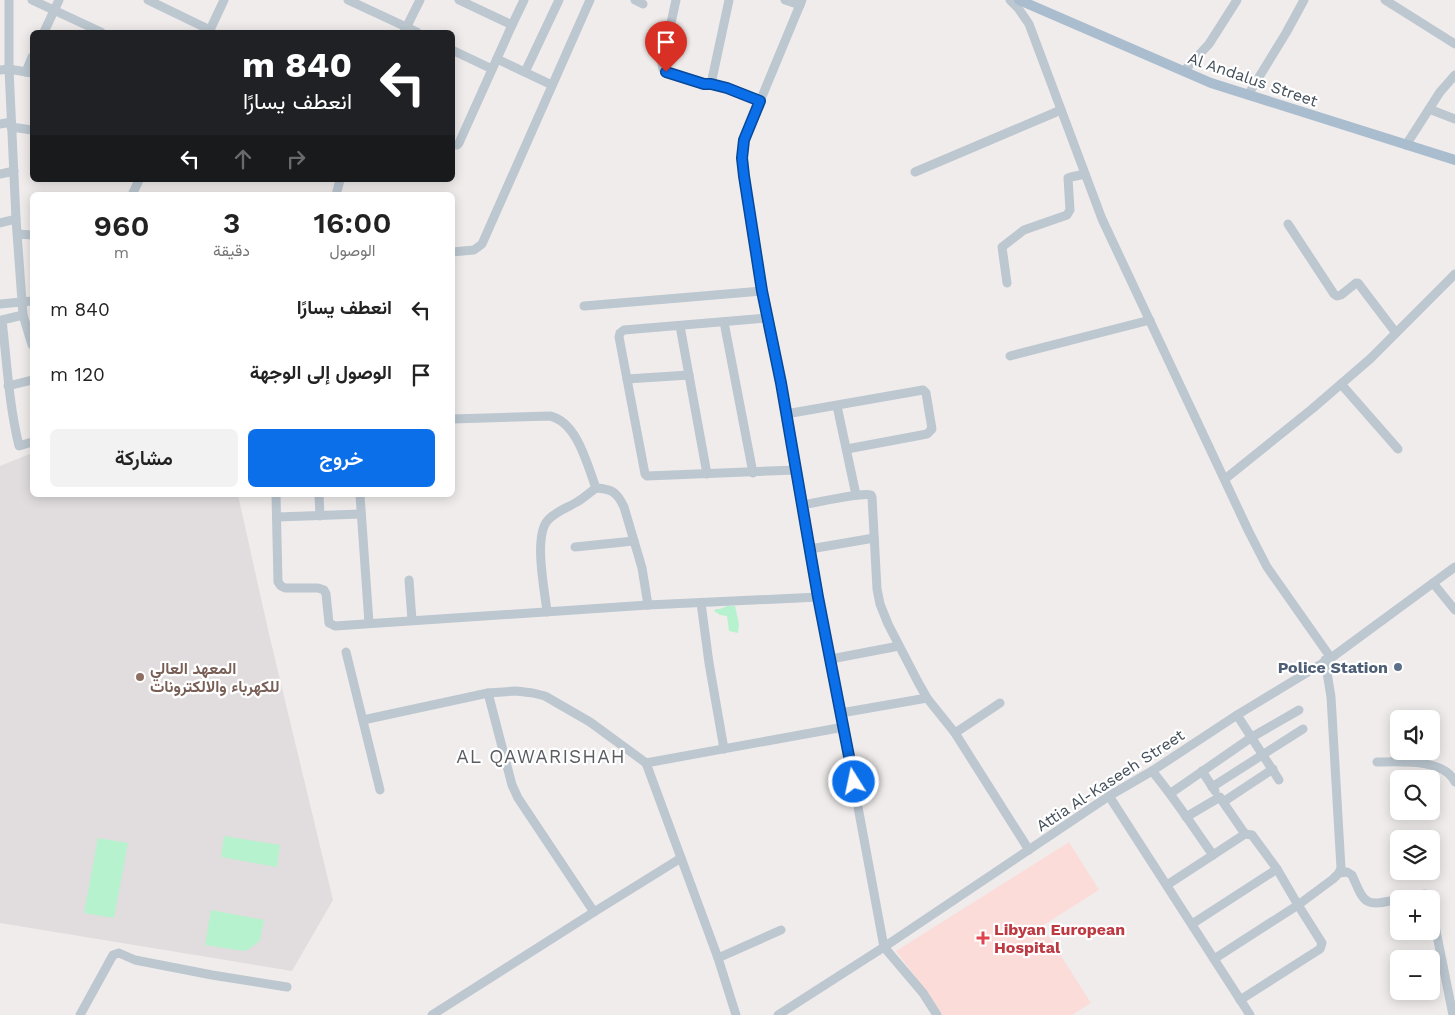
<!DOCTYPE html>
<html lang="ar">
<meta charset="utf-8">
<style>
:root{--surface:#fff;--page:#f2f2f2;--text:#222;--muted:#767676;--accent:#0b6fea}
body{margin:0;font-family:"Work Sans",Vazirmatn,sans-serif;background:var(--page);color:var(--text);direction:rtl;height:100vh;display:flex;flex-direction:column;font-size:19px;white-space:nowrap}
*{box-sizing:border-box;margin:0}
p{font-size:16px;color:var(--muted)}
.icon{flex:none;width:28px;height:28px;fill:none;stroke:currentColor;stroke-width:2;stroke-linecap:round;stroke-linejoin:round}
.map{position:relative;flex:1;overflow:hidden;direction:ltr}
.drawer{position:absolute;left:30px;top:192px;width:425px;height:305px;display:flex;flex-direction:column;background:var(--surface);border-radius:8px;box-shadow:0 2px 12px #0003;direction:rtl}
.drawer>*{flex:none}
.guide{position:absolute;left:30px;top:30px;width:425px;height:152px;border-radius:8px;box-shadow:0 2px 12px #0003;direction:rtl;background:#202124;color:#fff;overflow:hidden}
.fabs{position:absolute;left:1390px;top:710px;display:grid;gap:10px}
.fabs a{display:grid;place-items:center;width:50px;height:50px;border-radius:8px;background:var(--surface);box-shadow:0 2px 12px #0003;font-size:25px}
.pin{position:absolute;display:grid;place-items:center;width:42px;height:42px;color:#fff;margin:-51px -21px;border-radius:50% 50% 50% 0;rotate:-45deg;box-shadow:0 0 5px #0007}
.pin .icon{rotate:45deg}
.me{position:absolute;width:55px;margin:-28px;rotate:350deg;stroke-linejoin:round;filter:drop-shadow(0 0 4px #0008)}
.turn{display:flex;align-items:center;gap:18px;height:105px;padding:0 20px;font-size:22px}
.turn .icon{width:65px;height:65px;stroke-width:2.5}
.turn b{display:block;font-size:35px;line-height:42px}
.lanes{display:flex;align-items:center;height:48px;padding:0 20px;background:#0003;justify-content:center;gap:25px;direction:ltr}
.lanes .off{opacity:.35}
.eta{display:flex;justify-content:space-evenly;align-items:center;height:85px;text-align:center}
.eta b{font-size:30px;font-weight:600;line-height:35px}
.primary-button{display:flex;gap:10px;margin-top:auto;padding:10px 20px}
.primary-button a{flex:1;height:58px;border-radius:8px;background:var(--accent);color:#fff;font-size:20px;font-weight:600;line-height:58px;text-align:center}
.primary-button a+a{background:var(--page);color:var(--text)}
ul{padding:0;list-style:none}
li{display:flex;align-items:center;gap:15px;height:65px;padding:0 20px}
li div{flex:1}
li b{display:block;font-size:19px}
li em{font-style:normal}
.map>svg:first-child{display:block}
.education{fill:#e1ddde}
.medical{fill:#fcdcd9}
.green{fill:#b6f2cd}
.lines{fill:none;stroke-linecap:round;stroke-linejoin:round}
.minor{stroke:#bcc7d0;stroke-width:9}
.major{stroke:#aabdce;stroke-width:10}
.route-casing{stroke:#074898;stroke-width:12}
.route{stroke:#0b6fea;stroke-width:9}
.service-dot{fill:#5c6f8a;stroke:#fff;stroke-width:2}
.education-dot{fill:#8d6e63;stroke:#fff;stroke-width:2}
.health-dot{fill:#e0444e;stroke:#fff;stroke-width:2}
.labels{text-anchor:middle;stroke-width:4.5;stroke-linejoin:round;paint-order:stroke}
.street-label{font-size:16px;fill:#44505b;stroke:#fff}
.service-label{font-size:16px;font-weight:bold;fill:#4e5e75;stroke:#fff;text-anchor:end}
.education-label{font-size:16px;font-weight:bold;fill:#785e54;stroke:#fff;text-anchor:start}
.health-label{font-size:16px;font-weight:bold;fill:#be3a42;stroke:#fff;text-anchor:start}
.quarter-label{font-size:19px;letter-spacing:1px;fill:#595d62;stroke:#fff}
</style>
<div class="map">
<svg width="1455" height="1015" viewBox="0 0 1455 1015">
<rect width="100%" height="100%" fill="#f0ecec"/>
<path class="education" d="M32,453V495H238L269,634L333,900L292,971L0,923V466Z"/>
<path class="medical" d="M1069,842L1099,890L1042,926L1091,1003L1072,1015H940L925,990L896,951Z"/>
<g class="green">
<path d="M727,606H735L739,624L738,633L729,631L727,616L720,615L714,611L716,609H720Z"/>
<path d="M224,836L280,845L277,867L221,857Z"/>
<path d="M98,838L128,843L114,918L84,913Z"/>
<path d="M211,910L264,920L260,940L256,944L247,950L244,951L205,945Z"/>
</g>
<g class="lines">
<g class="minor">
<path d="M9,0V69L16,219L23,315L32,345"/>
<path d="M32,0L101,32"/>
<path d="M148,0L210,30"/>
<path d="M348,0L417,32"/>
<path d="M635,0L643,4"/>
<path d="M676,0L662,64L663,69L666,72L704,84H711L729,0"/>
<path d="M785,0L800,5"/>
<path d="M802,0L744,140L742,157L744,176L762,291L781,383L819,597L884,947L923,993L937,1015"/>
<path d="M1010,0L1018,8L1029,24L1102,219L1249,532L1267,567L1331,658"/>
<path d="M1385,0L1455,44"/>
<path d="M512,25L524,0"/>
<path d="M44,32L59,0"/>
<path d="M209,32L224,0"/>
<path d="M404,32L420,0"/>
<path d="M452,50L492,69"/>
<path d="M497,59L552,85"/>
<path d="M0,70L9,69L32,73"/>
<path d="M1184,71L1209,44L1237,0"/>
<path d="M26,72L32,57"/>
<path d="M525,72L559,0"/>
<path d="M711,84L727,89L760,101"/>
<path d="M1248,95L1286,33L1304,0"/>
<path d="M1429,109L1455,119"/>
<path d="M0,124L11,122"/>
<path d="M11,127L32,130"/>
<path d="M452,145H457L459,143L512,25L459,0"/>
<path d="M1406,145L1440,92L1455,75"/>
<path d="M915,172L1061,110"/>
<path d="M0,174L14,171"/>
<path d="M132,195L139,180"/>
<path d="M336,195L340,180"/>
<path d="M0,223L16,219"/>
<path d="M1288,224L1334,294L1337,296L1341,295L1356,283H1358L1396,333"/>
<path d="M18,234L32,235"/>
<path d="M452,252L474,250L482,244L590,0"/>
<path d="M1007,283L1002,247L1024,230L1067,215L1070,210L1068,178L1071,177L1085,174"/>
<path d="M0,304L32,301"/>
<path d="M584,306L762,291"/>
<path d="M23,315L2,320C7,363 9,405 19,446L32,442"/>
<path d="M767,318L624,330L620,333L619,337L645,474L647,476L796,470"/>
<path d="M724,322L753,473"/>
<path d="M680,326L707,474"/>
<path d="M1010,356L1150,320"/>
<path d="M627,379L689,375"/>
<path d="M1341,384L1398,449"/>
<path d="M8,386L32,380"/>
<path d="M837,406L856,495"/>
<path d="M786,414L923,390L926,393L932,429L927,434L847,449"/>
<path d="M452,419L550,416C577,422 587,464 596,488"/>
<path d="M1225,479L1312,409L1370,359L1455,274"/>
<path d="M276,495L278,582L281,586L285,588H318L324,590L326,594L329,623L335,626L648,605L819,597"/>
<path d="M319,495L320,516"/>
<path d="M360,495L369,623"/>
<path d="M802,505C816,503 860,492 871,495L872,497L877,589L880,604L888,624L918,682L927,698L955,733"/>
<path d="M277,517L361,514"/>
<path d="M575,547L634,541"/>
<path d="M810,549L874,538"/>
<path d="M409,580L412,620"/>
<path d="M1433,583L1455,610"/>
<path d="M701,603L709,663L724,749"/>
<path d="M547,612C545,591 533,536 548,520C556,511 567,508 577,502C584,498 590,492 596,488C612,489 617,492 624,507L642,568L648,605"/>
<path d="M346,652L380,790"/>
<path d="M831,659L899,646"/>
<path d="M1325,660L1331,697L1341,868L1339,873"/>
<path d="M488,693L512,785L518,798L594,912"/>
<path d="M1000,703L955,733L1029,850"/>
<path d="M841,713L927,698"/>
<path d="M1237,715L1279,780"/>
<path d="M363,720L488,693L516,691L533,693L545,696L590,722L646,763L718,958L736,1015"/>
<path d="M1377,762C1399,762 1444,758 1455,782"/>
<path d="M646,763L844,727"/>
<path d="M1152,771C1174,797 1193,827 1213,855L1167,885"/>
<path d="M1202,771L1215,791"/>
<path d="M1212,787L1303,729"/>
<path d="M1171,793L1252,737L1299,710"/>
<path d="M1109,796L1250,1015"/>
<path d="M1223,802L1245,834"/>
<path d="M1186,817L1220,797L1223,802L1273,769"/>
<path d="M1213,855L1245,834L1252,835L1277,869L1298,905L1322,943L1320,949L1240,1000"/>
<path d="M1402,899L1425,894L1429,896L1430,899"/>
<path d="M1431,906L1453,1015"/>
<path d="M1192,924L1277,869"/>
<path d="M718,958L781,930"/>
<path d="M1214,959L1298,905L1333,879L1339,873L1347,872L1352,875C1365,905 1365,907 1399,899"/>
<path d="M80,1015L113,955L119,953L135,960L212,975L287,987"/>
<path d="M432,1015L594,912L681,858"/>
<path d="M778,1015L884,947L1109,796L1152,771L1237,715L1331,658L1455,567"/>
</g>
<path class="major" d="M1019,0L1211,83L1455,160"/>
</g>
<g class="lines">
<defs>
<path id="route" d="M666,72L704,84H711L727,88L760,101L744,140L742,158L744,176L762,291L781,383L818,597L854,782"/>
</defs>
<use href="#route" class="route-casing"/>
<use href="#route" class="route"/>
</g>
<circle class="service-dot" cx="1398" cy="667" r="5"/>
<circle class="education-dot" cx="140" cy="677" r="5"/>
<path class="health-dot" d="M980.5 930.5h5v5h5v5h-5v5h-5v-5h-5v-5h5z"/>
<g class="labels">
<g class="street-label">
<text transform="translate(1253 79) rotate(19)" y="6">Al Andalus Street</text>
<text transform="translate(1110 780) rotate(-33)" y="6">Attia Al-Kaseeh Street</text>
</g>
<g class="service-label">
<text x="1388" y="673">Police Station</text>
</g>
<g class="education-label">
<text x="150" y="674">المعهد العالي<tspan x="150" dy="18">للكهرباء والالكترونات</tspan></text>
</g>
<g class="health-label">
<text x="994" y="935">Libyan European<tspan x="994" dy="18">Hospital</tspan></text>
</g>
<g class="quarter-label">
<text x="541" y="763">AL QAWARISHAH</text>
</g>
</g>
</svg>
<div class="fabs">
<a><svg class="icon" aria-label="sound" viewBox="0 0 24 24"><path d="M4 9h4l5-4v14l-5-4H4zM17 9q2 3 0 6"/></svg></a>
<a><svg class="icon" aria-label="search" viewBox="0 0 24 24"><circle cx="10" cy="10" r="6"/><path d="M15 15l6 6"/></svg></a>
<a><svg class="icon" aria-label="layers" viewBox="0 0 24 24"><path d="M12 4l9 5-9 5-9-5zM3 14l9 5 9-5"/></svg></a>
<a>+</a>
<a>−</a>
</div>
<div class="pin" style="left:666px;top:72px;background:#d93025"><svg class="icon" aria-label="arrive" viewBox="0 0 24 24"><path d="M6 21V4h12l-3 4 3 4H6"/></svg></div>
<svg class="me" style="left:854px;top:782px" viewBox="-20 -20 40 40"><circle r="17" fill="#0b6fea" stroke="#fff" stroke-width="3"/><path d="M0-11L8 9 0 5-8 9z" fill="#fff"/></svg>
<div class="guide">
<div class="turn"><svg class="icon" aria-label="left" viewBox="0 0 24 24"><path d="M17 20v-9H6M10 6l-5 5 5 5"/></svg><div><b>840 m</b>انعطف يسارًا</div></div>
<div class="lanes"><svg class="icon" aria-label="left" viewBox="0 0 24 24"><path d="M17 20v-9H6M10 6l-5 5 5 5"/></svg><svg class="icon off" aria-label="ahead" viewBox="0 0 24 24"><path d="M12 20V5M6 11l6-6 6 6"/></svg><svg class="icon off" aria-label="right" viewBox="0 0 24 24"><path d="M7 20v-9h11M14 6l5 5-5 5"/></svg></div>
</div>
<section class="drawer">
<div class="eta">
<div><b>16:00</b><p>الوصول</p></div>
<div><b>3</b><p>دقيقة</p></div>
<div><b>960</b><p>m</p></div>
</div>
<ul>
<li><svg class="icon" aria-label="left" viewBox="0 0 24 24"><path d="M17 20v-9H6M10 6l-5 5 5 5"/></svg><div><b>انعطف يسارًا</b></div><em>840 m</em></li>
<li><svg class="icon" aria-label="arrive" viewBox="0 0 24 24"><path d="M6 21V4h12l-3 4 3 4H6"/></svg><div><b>الوصول إلى الوجهة</b></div><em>120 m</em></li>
</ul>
<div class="primary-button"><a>خروج</a><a>مشاركة</a></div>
</section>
</div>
